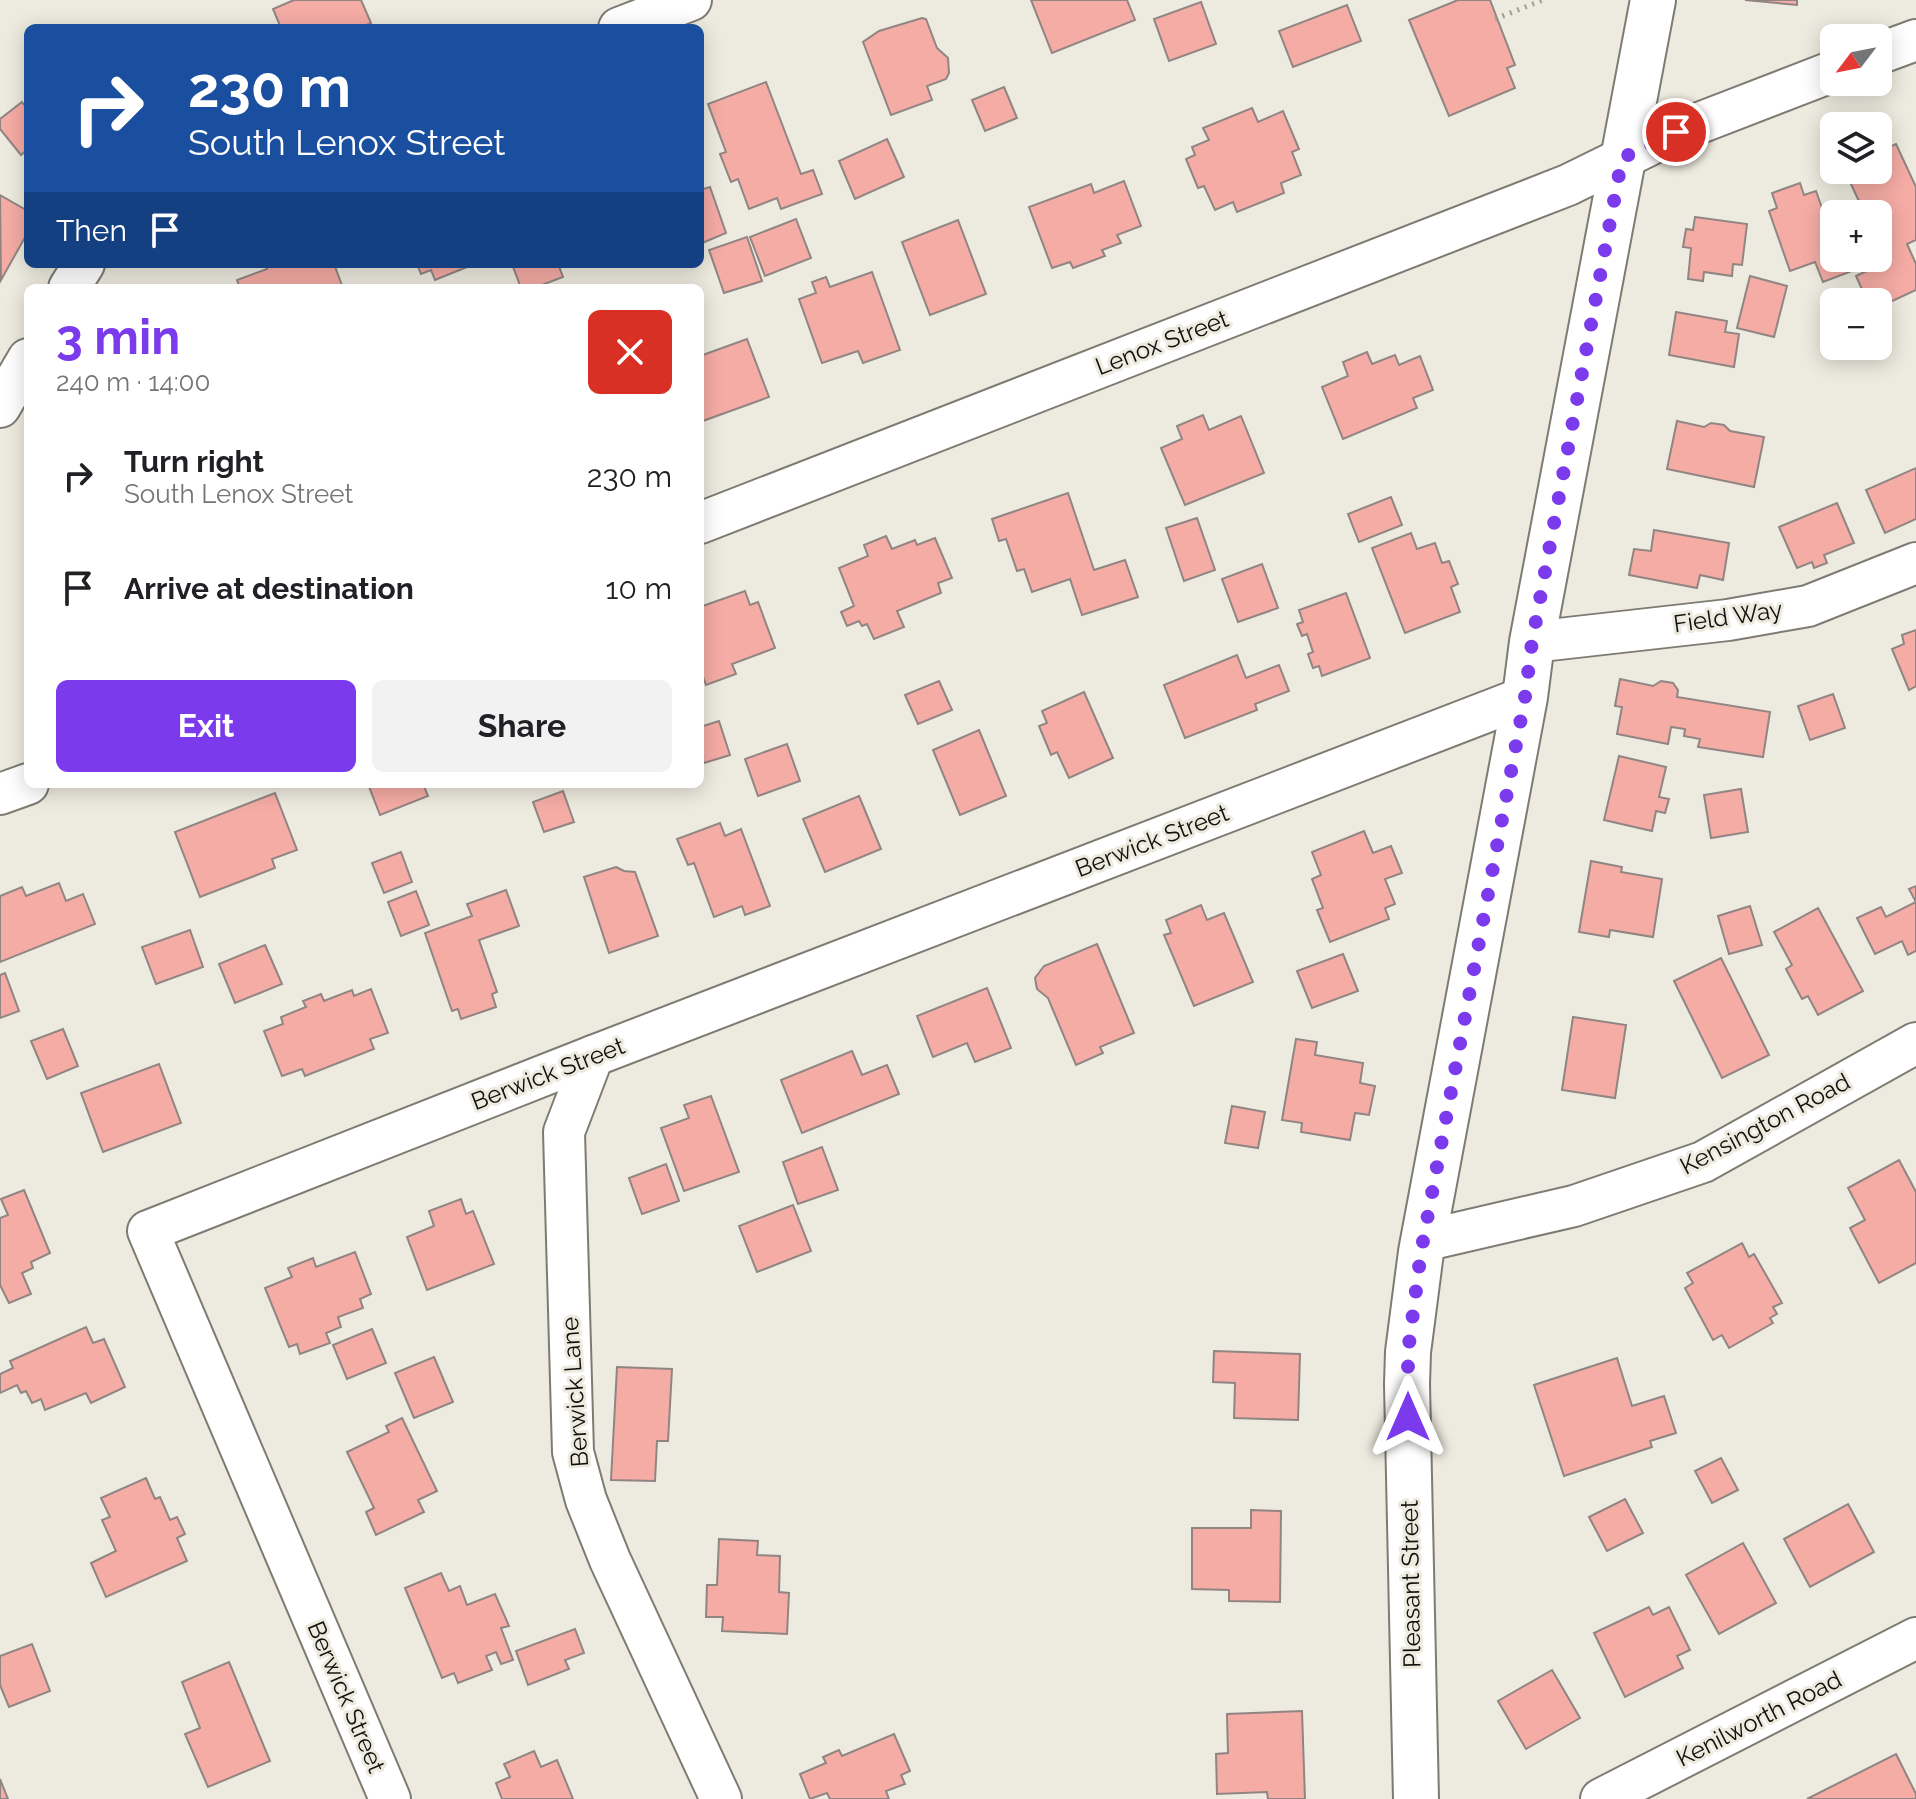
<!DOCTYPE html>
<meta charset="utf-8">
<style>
:root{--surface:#fff;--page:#f2f2f2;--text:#202124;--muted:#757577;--accent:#7c3aed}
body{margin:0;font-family:Raleway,sans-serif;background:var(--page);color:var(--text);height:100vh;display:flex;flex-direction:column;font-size:30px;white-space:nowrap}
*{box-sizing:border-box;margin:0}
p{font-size:26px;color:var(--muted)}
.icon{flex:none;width:44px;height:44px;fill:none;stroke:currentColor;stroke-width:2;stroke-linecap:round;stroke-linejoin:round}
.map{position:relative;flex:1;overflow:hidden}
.sheet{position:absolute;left:24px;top:284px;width:680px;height:504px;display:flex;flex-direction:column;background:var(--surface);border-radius:12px;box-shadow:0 4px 20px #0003}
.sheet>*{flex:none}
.top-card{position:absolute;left:24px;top:24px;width:680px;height:244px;border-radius:12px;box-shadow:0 4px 20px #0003;background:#1a4fa0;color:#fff;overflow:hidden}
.needle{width:52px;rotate:238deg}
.fabs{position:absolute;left:1820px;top:24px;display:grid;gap:16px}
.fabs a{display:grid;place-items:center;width:72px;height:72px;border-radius:12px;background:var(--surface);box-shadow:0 4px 20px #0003;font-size:40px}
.pin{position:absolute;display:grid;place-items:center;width:68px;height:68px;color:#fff;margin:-34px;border:4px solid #fff;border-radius:50%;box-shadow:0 2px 8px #0007}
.me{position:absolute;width:88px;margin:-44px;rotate:0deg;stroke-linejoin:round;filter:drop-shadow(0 0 6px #0008)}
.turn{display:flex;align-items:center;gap:28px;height:168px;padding:0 32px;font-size:36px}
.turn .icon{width:104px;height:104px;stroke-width:2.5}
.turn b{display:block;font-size:56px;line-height:68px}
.then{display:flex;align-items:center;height:76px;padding:0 32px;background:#0003;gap:16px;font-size:30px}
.round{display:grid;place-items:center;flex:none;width:84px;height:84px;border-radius:12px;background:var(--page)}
.head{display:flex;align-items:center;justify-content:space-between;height:136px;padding:0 32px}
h1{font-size:48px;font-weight:700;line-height:60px;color:var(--accent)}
.primary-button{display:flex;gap:16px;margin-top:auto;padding:16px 32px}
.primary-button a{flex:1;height:92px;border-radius:12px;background:var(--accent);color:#fff;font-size:32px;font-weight:700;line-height:92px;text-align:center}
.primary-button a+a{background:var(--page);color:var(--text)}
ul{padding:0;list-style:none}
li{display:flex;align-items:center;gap:24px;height:112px;padding:0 32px}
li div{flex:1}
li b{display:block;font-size:30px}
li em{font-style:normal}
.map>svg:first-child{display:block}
.building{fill:#f5aca5;stroke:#918583;stroke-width:2}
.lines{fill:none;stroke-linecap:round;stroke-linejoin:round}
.street-casing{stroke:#7e7b72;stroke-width:44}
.secondary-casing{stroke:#7e7b72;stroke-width:48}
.path{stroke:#a09e95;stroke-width:5;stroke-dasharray:2 6;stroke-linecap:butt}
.street{stroke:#fff;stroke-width:40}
.secondary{stroke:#fff;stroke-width:44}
.route{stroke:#7c3aed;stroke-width:14;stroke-dasharray:0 25.2}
.labels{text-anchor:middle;stroke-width:6;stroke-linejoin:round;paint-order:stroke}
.street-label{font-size:24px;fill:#11100c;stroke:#edeadf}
</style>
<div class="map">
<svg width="1916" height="1799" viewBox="0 0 1916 1799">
<rect width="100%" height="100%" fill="#edeadf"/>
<g class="building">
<path d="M294,0H361L371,23L360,28H281L273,9Z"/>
<path d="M1031,0H1127L1135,20L1052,53Z"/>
<path d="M1458,0H1490L1515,65L1507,68L1515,88L1449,116L1409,20Z"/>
<path d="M1745,0H1797V5Z"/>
<path d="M1201,2L1216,44L1169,61L1154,19Z"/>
<path d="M1347,5L1361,41L1293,67L1279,31Z"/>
<path d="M922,18L926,19L937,48L948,58L949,73L946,79L927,86L932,100L891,115L863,42L879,31Z"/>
<path d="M766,82L801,174L813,170L822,194L781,209L777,198L749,209L738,179L731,182L720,154L726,152L708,104Z"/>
<path d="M1004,87L1017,118L985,131L972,100Z"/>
<path d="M22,102L28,110V149L21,155L0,129V119Z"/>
<path d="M1252,108L1258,122L1283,111L1299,149L1292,152L1301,175L1281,183L1284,193L1237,212L1233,202L1215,210L1204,186L1198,188L1186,159L1195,155L1192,147L1209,140L1203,128Z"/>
<path d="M887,139L904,177L855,199L839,161Z"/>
<path d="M1896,144L1916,187V240L1907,244L1916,264V290L1886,304L1879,290L1865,296L1856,276L1871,269L1868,263L1890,253L1878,232V214H1865L1850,182L1858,179L1854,170H1878V152Z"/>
<path d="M1124,181L1141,226L1117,235L1121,243L1102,250L1105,256L1073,268L1070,262L1052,268L1029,207L1091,184L1094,193Z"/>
<path d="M1800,183L1804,195L1816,191L1823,211L1828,209L1834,224V258H1847L1852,271L1823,282L1815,262L1790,271L1769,211L1777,208L1772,193Z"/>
<path d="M710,187L726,233L700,244V190Z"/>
<path d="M0,195L28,211V232L1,280Z"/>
<path d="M1695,217L1747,224L1742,265L1733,264L1732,276L1704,272L1703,281L1688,279L1691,248L1683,247L1686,229L1693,230Z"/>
<path d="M796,219L811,258L765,276L750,237Z"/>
<path d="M958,220L986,294L930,315L902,242Z"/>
<path d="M747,237L762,281L724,293L709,250Z"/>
<path d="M265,264H334L343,288H240L237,280L267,269Z"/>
<path d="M417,264H472V265L435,280L431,270L421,274Z"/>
<path d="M512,264H558L563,277L534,288H521Z"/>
<path d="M872,272L900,350L863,363L858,351L822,363L799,299L816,293L812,282L826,277L830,287Z"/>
<path d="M1750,276L1787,286L1774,337L1737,328Z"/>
<path d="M1676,312L1727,321L1725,332L1739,334L1734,367L1669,355Z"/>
<path d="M747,339L769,397L700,422V356Z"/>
<path d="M1367,352L1372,364L1395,355L1399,365L1420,356L1433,390L1413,398L1417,408L1343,439L1322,387L1348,376L1343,362Z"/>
<path d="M1203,415L1209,430L1241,416L1264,473L1185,505L1161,448L1182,439L1177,426Z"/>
<path d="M1677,421L1704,427L1711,423L1724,425L1730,431L1764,437L1754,487L1667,469Z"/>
<path d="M1916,468V519L1885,533L1866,490Z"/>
<path d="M1068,493L1094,570L1125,560L1138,597L1082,615L1070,579L1032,592L1024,569L1017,571L1006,539L999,541L992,519Z"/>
<path d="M1391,497L1402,525L1359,542L1348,514Z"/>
<path d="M1837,503L1854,543L1824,555L1827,563L1814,568L1812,562L1797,568L1779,527Z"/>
<path d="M1197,518L1215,570L1184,581L1166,528Z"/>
<path d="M1654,530L1729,543L1723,580L1700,575L1697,588L1629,575L1634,549L1651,551Z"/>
<path d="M1411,533L1417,549L1435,543L1442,563L1449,561L1458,584L1451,587L1460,612L1405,633L1372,548Z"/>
<path d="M886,536L892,549L915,540L917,545L935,538L952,578L938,583L941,593L897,611L904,627L874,639L867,624L862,626L859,621L847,626L841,612L854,606L839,568L868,556L864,545Z"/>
<path d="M1262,564L1278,608L1238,622L1222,579Z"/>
<path d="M745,591L750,605L758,602L775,648L732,664L736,674L706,685L703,677L700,678V607Z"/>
<path d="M1346,593L1370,658L1322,676L1319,666L1313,668L1308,654L1313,652L1307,634L1302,636L1297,624L1303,622L1299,610Z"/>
<path d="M1916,630V686L1909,690L1892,649L1904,644L1902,635Z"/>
<path d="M1237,655L1246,678L1279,665L1289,691L1255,704L1257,710L1185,738L1164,685Z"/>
<path d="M1620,679L1653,686L1661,681L1673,683L1678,690L1677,697L1770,712L1763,757L1698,747L1700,739L1684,736L1685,729L1671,727L1668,744L1617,734L1622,707L1615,706Z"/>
<path d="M939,681L952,710L918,724L905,695Z"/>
<path d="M1084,692L1113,758L1069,778L1057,752L1051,755L1039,726L1047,723L1042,711Z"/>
<path d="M1833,694L1845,728L1810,740L1798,706Z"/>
<path d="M719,721L730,755L704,763L700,751V727Z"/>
<path d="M979,730L1006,796L960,815L933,750Z"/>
<path d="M787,744L800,781L758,796L745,759Z"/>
<path d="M1619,756L1666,767L1659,797L1669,799L1665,813L1656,811L1652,831L1604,820Z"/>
<path d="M368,784H423L428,796L380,815Z"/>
<path d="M1741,789L1748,832L1711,838L1704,795Z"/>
<path d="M563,791L574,822L544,832L533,802Z"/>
<path d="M275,793L297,850L272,859L275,868L200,897L175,832Z"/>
<path d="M859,796L881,849L825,872L803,819Z"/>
<path d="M720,823L725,836L741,829L770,906L745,915L742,906L714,917L694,863L688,865L677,839Z"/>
<path d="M1364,831L1373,853L1391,846L1402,873L1385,879L1395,904L1385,908L1389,919L1330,942L1317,910L1323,908L1312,879L1321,875L1312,852Z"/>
<path d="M401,852L412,882L384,893L372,863Z"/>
<path d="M1591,861L1622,867L1621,872L1662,879L1653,937L1610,930L1609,937L1579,932Z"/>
<path d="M616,867L624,871L635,872L658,936L609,953L584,877Z"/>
<path d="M59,883L66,901L83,894L95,924L0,962V896L22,887L26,896Z"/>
<path d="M1916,886V951L1908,955L1902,941L1875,954L1857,918L1881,907L1886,917L1916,902L1909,889Z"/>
<path d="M506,890L519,926L479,940L497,992L492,994L496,1007L461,1019L458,1009L452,1011L425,933L472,916L467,904Z"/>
<path d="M416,891L429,925L401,936L388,902Z"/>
<path d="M1201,905L1207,920L1224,913L1253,982L1194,1006L1164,935L1171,933L1166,920Z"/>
<path d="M1750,906L1762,945L1729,954L1718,916Z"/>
<path d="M1818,908L1863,991L1818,1015L1808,996L1802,999L1786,969L1792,965L1774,932Z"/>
<path d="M190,930L203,967L156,984L142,947Z"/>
<path d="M1097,944L1134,1033L1100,1047L1103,1053L1076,1065L1048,998L1037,989L1035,978L1044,966Z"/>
<path d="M265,945L282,984L235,1003L219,964Z"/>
<path d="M1343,954L1358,991L1312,1008L1297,971Z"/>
<path d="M1721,958L1769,1055L1722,1078L1674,981Z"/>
<path d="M5,973L19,1011L0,1018V975Z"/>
<path d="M987,988L1011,1048L975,1062L967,1043L933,1057L917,1016Z"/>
<path d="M371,989L388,1033L370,1039L374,1049L305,1076L302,1069L282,1076L264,1031L283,1024L281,1017L306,1007L303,1001L321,994L324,1001L352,990L354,996Z"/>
<path d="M1573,1017L1626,1025L1615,1098L1562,1090Z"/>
<path d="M63,1029L78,1066L47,1079L31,1041Z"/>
<path d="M1296,1039L1317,1042L1315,1055L1363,1063L1360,1083L1375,1086L1369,1115L1355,1113L1350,1140L1301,1132L1302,1123L1282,1120Z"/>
<path d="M852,1051L862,1075L887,1065L899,1094L802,1133L781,1080Z"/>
<path d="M159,1064L181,1123L103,1152L81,1093Z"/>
<path d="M711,1096L739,1172L684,1191L661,1128L689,1118L684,1105Z"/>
<path d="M1232,1106L1265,1112L1258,1148L1225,1143Z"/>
<path d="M822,1147L838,1190L798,1204L783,1162Z"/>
<path d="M1899,1160L1916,1192V1263L1879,1283L1850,1228L1865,1220L1848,1188Z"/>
<path d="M666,1164L679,1201L642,1214L629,1178Z"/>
<path d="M24,1190L50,1253L31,1262L33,1268L22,1273L31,1294L9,1303L0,1285V1218L8,1215L1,1199Z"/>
<path d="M461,1199L466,1214L473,1211L494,1264L427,1290L407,1237L434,1226L429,1211Z"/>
<path d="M793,1205L811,1251L757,1272L739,1226Z"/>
<path d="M1742,1243L1749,1257L1754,1254L1782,1303L1773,1307L1777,1314L1770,1318L1773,1323L1729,1348L1722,1335L1713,1340L1685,1288L1693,1283L1687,1273Z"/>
<path d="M355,1252L371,1294L360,1299L363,1308L338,1317L341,1327L326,1333L330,1343L300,1354L297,1344L289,1347L265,1288L292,1277L288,1268L313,1258L316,1267Z"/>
<path d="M86,1327L93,1343L104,1339L125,1387L91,1403L86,1393L45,1410L41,1399L32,1403L26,1391L21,1393L17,1385L0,1393V1374L13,1368L10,1361Z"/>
<path d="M372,1329L386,1363L347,1379L333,1345Z"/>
<path d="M1214,1351L1300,1354L1298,1420L1234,1418L1235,1383L1213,1382Z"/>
<path d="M434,1357L453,1402L414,1418L395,1373Z"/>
<path d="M1617,1358L1632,1406L1664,1396L1676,1433L1650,1441L1652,1447L1564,1476L1534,1385Z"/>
<path d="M617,1367L672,1369L668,1441H657L655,1481L611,1480Z"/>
<path d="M402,1418L437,1491L418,1500L424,1512L376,1535L366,1512L374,1508L347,1452L389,1432L386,1426Z"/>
<path d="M1721,1458L1738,1490L1712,1503L1695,1471Z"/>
<path d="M146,1478L155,1499L160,1497L170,1520L177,1517L185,1534L177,1538L187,1561L106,1597L91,1563L116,1551L102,1520L110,1517L101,1498Z"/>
<path d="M1625,1499L1643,1533L1607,1551L1589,1517Z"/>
<path d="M1848,1504L1874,1552L1810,1587L1784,1539Z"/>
<path d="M1251,1510L1281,1511L1280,1602L1229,1601V1590L1192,1589V1528H1251Z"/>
<path d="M719,1539L758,1541L757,1555L780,1556L779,1592L789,1593L787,1634L722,1631L723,1617H706L707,1585H717Z"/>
<path d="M1743,1543L1776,1603L1719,1634L1686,1575Z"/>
<path d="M441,1573L449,1591L460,1586L467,1605L495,1594L509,1626L501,1628L513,1660L501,1664L496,1652L486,1656L492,1670L458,1683L454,1673L442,1678L405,1588Z"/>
<path d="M1649,1607L1653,1615L1669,1607L1690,1650L1677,1656L1683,1668L1625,1697L1594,1633Z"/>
<path d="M575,1629L584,1653L565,1660L569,1669L528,1685L516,1651Z"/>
<path d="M32,1644L50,1691L9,1707L0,1685V1656Z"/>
<path d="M229,1662L270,1761L208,1787L185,1734L200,1728L182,1682Z"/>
<path d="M1552,1670L1580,1718L1526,1749L1498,1701Z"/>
<path d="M1302,1711L1305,1799H1268L1267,1792L1217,1794L1216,1754L1228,1753L1227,1714Z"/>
<path d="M894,1734L910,1771L901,1775L905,1784L886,1791L889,1799H830L827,1793L810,1799L800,1774L826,1763L823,1757L839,1750L842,1756Z"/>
<path d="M534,1751L541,1767L557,1760L573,1799H502L496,1783L510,1777L504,1764Z"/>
<path d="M1896,1754L1916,1794V1799H1807Z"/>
<path d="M0,1779L8,1799H0Z"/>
</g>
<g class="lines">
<defs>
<g id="street">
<path d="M619,28L691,0"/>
<path d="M1878,54L1916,40"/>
<path d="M69,288L84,264"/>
<path d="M0,407L28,359"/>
<path d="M700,523L1568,185L1676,132L1834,71"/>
<path d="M1532,642L1728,620L1808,606L1916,563"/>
<path d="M0,794L28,784"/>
<path d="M593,1056L564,1132L573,1452L586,1500L610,1560L721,1799"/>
<path d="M1423,1241L1574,1206L1703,1162L1916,1043"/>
<path d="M390,1799L148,1231L593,1056L1525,697"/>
<path d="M1601,1799L1916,1638"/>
</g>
<path id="secondary" d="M1416,1799L1407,1384L1408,1352L1421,1252L1525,697L1532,642L1653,0"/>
</defs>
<use href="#street" class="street-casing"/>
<use href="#secondary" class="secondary-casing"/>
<path class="path" d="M1495,19L1543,0"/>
<use href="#street" class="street"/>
<use href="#secondary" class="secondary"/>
</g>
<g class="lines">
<path class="route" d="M1408,1417V1352L1421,1252L1525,697L1532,642L1622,158L1676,132"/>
</g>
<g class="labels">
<g class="street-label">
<text transform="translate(1162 343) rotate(-21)" y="8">Lenox Street</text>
<text transform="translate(1728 617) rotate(-8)" y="8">Field Way</text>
<text transform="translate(1152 841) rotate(-21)" y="8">Berwick Street</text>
<text transform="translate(548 1074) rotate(-21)" y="8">Berwick Street</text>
<text transform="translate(1765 1124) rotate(-28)" y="8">Kensington Road</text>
<text transform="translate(575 1392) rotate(-94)" y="8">Berwick Lane</text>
<text transform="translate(1411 1584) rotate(-91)" y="8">Pleasant Street</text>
<text transform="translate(346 1697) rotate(67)" y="8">Berwick Street</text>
<text transform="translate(1759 1719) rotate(-27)" y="8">Kenilworth Road</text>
</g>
</g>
</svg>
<div class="fabs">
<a><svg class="needle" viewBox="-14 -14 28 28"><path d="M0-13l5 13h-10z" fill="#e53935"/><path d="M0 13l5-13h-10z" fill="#757577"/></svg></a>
<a><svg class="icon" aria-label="layers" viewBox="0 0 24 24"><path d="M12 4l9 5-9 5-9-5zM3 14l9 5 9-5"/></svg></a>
<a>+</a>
<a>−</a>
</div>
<div class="pin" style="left:1676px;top:132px;background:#d93025"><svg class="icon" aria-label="arrive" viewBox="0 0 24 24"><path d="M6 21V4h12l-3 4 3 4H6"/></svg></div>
<svg class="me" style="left:1408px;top:1417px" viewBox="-20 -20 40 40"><path d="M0-17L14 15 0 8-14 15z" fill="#7c3aed" stroke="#fff" stroke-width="4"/></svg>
<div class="top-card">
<div class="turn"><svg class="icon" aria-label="right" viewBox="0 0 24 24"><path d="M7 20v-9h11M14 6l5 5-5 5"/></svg><div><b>230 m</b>South Lenox Street</div></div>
<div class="then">Then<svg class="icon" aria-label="arrive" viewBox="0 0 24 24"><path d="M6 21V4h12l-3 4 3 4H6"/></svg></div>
</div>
<section class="sheet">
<div class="head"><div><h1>3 min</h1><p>240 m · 14:00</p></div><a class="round" style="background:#d93025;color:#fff"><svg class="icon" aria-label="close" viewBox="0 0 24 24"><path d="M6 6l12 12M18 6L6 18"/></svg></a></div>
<ul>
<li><svg class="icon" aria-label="right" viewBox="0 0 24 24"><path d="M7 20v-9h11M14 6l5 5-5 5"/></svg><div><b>Turn right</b><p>South Lenox Street</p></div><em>230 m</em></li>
<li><svg class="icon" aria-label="arrive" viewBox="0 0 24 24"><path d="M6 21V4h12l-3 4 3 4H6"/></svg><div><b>Arrive at destination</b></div><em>10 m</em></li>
</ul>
<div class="primary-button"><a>Exit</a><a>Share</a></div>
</section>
</div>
